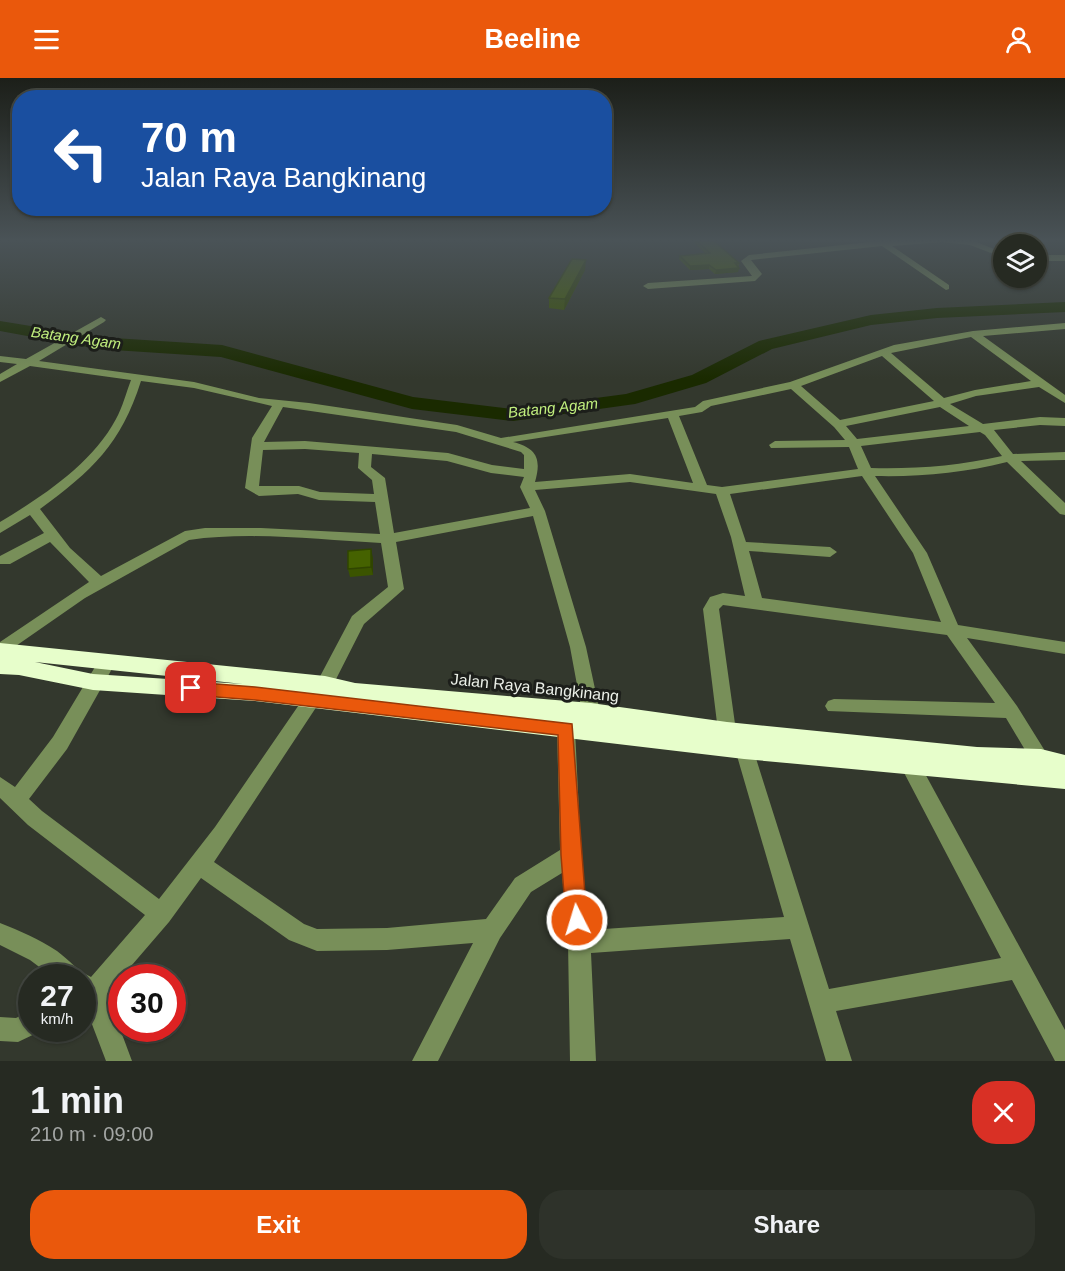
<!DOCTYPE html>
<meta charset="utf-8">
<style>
:root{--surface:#262a22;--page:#2e322a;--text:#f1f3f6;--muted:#a4a7a5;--line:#424640;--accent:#ea580c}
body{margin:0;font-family:Arial,sans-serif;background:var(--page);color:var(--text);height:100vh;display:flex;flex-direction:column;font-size:22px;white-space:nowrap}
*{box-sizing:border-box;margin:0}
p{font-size:20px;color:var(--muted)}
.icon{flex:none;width:33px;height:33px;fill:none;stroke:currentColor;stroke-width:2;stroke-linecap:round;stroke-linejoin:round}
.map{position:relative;height:983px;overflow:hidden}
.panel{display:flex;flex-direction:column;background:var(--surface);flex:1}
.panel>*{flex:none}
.banner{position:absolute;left:12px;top:12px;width:600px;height:126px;border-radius:24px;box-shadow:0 2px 4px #0004,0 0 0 2px var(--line);background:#1a4fa0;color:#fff;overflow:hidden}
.fabs{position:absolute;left:993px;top:156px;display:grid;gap:12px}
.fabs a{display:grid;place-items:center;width:54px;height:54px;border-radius:50%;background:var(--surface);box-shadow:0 2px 4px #0004,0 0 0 2px var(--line);font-size:30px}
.speed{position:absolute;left:18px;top:886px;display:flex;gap:12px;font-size:30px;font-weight:700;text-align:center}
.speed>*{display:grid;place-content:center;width:78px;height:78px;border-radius:50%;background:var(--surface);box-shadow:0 2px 4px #0004,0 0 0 2px var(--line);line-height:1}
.speed small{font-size:15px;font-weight:400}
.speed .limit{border:9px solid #d22;background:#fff;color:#111}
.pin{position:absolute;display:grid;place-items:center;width:51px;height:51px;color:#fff;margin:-26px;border-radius:12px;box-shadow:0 3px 9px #0006}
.me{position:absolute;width:66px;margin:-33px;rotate:355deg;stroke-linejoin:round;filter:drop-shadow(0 0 4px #0008)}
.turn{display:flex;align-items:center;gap:21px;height:126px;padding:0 30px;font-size:27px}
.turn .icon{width:78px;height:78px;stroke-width:2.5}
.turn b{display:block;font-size:42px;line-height:51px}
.round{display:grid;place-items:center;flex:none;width:63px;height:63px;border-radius:24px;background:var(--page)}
.head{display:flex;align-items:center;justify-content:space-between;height:102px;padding:0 30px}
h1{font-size:36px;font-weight:600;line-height:45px}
.cta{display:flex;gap:12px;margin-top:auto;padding:12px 30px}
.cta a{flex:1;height:69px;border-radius:24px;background:var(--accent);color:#fff;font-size:24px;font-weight:600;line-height:69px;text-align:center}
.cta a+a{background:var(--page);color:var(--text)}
header{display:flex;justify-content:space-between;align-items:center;height:78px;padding:0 30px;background:var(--accent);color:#fff;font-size:27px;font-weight:600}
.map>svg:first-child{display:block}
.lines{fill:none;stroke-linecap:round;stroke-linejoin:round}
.river{fill:#1a2a00;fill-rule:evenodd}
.minor{fill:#788f59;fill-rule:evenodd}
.highway{fill:#e7fecb;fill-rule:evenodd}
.wall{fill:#3b5400}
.shaded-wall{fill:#304500}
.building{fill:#456200;stroke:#304500;stroke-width:1.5}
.route{fill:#ea580c;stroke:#983908;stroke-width:1.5}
.labels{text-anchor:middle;stroke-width:6;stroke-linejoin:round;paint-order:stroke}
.far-water-label{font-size:15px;font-style:italic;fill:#c1ef7e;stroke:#1c1e1a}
.street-label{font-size:16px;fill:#ebefe8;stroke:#1c1e1a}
</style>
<header><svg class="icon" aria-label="menu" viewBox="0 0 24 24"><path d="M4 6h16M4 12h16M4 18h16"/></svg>Beeline<svg class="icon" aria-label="person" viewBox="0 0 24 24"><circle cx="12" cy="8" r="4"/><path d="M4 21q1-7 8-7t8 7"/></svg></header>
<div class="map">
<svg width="1065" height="983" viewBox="0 0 1065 983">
<rect width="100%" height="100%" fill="#33382d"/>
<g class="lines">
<path class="river" d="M1065,224V234L937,240L871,247L772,271L706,305L635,326L513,343L412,331L221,279L98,271L0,253V243L98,259L222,267L413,319L513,331L626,316L692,297L759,263L871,237L937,230Z"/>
<g class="minor">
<path d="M880,163H974L1004,175V180L970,167L942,164L892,168L949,207V211L946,212L882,168L751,182L762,196L755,203L648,211L643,208L648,205L752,198L741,183L749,177Z"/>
<rect x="1036" y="177" width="29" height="6"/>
<path d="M101,239L106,242L104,244L39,283L194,304L259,320L309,325L457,347L501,360L695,329L703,323L790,304L894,267L973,253L1065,245V251L983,258L1065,317V325L1039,309L976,318L950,326L983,346L1040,339L1065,340V348L1040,347L994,352L1013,376L1065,374V382L1021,383L1065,425V437L1060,436L1007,384C963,395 921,399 875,398L927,475L958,547L1065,564V576L967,560L1017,628L1050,681L1048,687L1041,689L1034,687L1006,640L828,633L825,628L828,623L834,621L995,625L947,557L723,527L719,531L736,653L733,658L727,661L721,658L718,653L703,531L710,519L723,515L745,518L731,459L716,416L630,404L535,412L545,433L586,569L600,634L597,639L591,641L585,639L582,634L570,569L533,438L396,464L404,511L364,546L331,611L325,613L319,611L316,606L352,538L388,509L381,465C319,462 251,453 189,462L85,520L0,579V564L89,504L50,464L10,486H0V478L44,455L30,437L0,455V444C43,418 92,386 116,341C123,328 126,315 131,302L30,288L0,304V296L17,286L0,284V278L26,281ZM971,259L1031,303L975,312L944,320L891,275ZM882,278L934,323L840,342L801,308ZM141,303L194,310L272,328L252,360L245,410L259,418L298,416L319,422L375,424L380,456L261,450H205L185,453L101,498L70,470L40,431C92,393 121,366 141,303ZM791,311L834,349L845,362L775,363L769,367L771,370L849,369L858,391L722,409L707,407L679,338L702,334L711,328ZM283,329L456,354L521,374L524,377V391L492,387L448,375L305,363L264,364ZM940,329L969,348L857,361L846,348ZM668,340L693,405L630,396L535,404C542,380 536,370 513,364ZM980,354L985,357L1002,378C958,388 916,391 871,390L861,368ZM305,371L359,375L358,390L372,402L374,416L320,414L299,408H259L263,372ZM372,376L447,383L491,395L524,399L520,409L530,430L394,455L385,400L371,389ZM862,398L913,475L941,544L762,520L749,473L830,479L837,474L830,469L746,464L730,416Z"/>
<path d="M107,577L113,579L115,584L113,589L67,671L29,721L42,733L159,821L215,749L305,618L311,616L317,618L320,623L317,628L214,784L304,846L317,851L387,850L486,841L515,800L560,772L557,651L560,646L566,643L572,646L575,651L581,777L589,852L784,839L735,671L737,665L744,663L751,665L753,671L829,911L1001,880L900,687L903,681L910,679L917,681L1065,952V983H1055L1012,902L836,933L852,983H826L790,861L591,875L596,983H570L568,864L562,795L531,814L500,860L438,983H412L473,865L387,872L317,873L289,862L201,800L169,844L107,916L132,983H106L82,920V900H54L30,882L0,867V845C20,853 39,861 57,873C69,882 78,893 91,899L145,837L28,747L0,720V699L15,709L53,659L101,579Z"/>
<path d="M32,932V951L41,953L18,964L0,963V939L16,940Z"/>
</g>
<path class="highway" d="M0,565L325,598L355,605L591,625L727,644L977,669L1041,671L1065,677V711L744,681L255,623L93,612L19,597L0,596ZM35,584L243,606L93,596Z"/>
</g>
<g class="wall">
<path d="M692,163H714L739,185L738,194L715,196L709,191L690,192L679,181L680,178L705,175Z"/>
<path d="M585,192L564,232L549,230V220Z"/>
<path d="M373,480V497L350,499L348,491Z"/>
</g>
<g class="shaded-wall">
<path d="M586,182L585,192L564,232L565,221Z"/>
<path d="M709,187V191L690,192V188Z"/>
<path d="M739,190L738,194L715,196L716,192Z"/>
<path d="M371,471L373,480V497L371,489Z"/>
</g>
<g class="building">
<path d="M697,163H714L739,185H735L739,190L716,192L709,187L690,188L680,178L710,175Z"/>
<path d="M572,181L586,182L565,221L549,220Z"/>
<path d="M371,471V489L348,491V473Z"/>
</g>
<linearGradient id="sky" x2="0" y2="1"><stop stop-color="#1c1f19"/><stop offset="0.54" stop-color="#4a5357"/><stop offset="1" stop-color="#4a5357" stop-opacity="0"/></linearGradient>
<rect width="1065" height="301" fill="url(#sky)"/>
<path class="route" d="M191,604L255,609L572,646L587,842L584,850L577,853L569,850L566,842L561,777L558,657L255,622L191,617L183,610Z"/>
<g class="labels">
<g class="far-water-label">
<text transform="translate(76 260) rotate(8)" y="5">Batang Agam</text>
<text transform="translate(553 330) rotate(-6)" y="5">Batang Agam</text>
</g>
<g class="street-label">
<text transform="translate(535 609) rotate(6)" y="6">Jalan Raya Bangkinang</text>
</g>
</g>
</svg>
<div class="fabs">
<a><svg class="icon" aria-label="layers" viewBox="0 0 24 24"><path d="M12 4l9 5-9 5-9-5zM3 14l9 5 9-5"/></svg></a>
</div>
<div class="speed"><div>27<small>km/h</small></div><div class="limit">30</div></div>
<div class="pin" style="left:191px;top:610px;background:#d93025"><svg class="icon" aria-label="arrive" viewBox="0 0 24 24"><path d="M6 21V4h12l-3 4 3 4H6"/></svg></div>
<svg class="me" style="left:577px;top:842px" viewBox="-20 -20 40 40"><circle r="17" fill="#ea580c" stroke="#fff" stroke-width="3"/><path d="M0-11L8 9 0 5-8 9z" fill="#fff"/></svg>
<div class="banner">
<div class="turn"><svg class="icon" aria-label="left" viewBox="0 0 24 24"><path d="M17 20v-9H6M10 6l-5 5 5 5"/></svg><div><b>70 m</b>Jalan Raya Bangkinang</div></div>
</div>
</div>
<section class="panel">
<div class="head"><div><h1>1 min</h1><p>210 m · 09:00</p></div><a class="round" style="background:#d93025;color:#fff"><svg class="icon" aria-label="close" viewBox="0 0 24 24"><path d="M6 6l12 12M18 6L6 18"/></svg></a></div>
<div class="cta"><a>Exit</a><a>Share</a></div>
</section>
